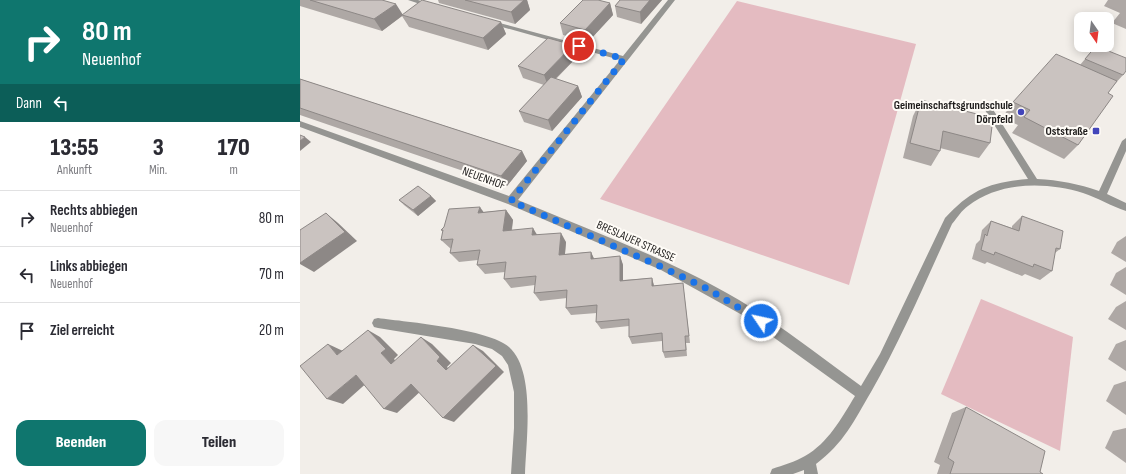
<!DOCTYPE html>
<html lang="de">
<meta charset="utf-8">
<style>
:root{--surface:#fff;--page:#f7f7f7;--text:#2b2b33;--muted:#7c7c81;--line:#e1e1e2;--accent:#0f766e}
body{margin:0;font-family:"Sofia Sans Condensed",sans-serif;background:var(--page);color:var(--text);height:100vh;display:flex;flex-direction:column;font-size:15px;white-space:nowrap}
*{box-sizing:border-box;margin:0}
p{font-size:13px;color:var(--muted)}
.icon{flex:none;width:22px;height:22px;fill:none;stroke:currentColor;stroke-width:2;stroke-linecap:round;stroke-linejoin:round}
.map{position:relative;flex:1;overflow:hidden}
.panel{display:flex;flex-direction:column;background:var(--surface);width:300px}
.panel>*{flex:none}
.guide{background:#0f766e;color:#fff;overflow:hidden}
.needle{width:26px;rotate:166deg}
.controls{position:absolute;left:774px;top:12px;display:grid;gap:8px}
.controls a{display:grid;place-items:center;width:40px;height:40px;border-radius:8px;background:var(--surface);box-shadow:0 2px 10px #0003;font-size:20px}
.pin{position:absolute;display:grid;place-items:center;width:34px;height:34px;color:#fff;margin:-17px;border:2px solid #fff;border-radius:50%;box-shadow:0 1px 4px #0007}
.me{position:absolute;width:44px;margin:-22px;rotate:304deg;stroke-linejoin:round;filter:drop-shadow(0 0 3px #0008)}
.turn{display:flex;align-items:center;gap:14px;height:84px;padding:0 16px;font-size:18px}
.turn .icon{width:52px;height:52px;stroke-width:2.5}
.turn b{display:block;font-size:28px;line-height:34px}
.then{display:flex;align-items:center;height:38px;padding:0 16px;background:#0003;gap:8px;font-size:15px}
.eta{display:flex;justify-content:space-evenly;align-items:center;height:68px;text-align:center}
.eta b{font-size:24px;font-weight:800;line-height:28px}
.cta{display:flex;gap:8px;margin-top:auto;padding:8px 16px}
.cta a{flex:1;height:46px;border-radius:12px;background:var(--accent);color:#fff;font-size:16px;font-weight:800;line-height:46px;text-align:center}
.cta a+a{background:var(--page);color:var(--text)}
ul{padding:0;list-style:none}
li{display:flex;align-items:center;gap:12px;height:56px;padding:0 16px;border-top:1px solid var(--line)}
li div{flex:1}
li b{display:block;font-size:15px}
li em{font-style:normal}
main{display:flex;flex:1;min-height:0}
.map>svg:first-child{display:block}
.green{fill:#e4bbc1}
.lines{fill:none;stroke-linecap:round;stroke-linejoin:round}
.minor{fill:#959592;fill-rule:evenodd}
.wall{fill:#aea8a5}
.shaded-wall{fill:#8d8886}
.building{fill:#cac3c0;stroke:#8d8886}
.route{stroke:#1a73e8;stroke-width:7;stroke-dasharray:0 12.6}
.poi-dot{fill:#4245ba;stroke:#fffcf7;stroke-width:1.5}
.labels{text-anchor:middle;stroke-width:4;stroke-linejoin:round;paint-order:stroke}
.poi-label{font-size:12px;font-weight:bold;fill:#1c1a19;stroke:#fffcf7;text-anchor:end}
.street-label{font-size:12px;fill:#1c1a19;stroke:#fffcf7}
</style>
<main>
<section class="panel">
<div class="guide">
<div class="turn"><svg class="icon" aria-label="right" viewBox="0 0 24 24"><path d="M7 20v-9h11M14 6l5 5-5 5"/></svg><div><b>80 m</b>Neuenhof</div></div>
<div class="then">Dann<svg class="icon" aria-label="left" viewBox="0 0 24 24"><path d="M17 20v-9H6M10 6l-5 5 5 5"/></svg></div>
</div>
<div class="eta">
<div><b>13:55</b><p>Ankunft</p></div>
<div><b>3</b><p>Min.</p></div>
<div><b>170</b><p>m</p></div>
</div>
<ul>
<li><svg class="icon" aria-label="right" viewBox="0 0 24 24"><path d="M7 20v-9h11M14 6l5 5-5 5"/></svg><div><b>Rechts abbiegen</b><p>Neuenhof</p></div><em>80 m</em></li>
<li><svg class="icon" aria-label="left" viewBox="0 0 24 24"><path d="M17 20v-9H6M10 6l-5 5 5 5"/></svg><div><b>Links abbiegen</b><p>Neuenhof</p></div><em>70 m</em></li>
<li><svg class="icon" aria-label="arrive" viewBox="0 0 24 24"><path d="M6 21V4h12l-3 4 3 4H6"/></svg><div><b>Ziel erreicht</b></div><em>20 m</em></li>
</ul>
<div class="cta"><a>Beenden</a><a>Teilen</a></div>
</section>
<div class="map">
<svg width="826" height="474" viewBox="0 0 826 474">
<rect width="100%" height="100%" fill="#f2eee9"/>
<g class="green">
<path d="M437,1L616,44L549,285L300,199Z"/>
<path d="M681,299L773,337L760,451L641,394Z"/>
</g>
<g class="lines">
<g class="minor">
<path d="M108,0H118L135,6L132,8Z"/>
<path d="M368,0H375L218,200C296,233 379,262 452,308C489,332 525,360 561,386L580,354L645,218C671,190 689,182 728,179L685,110L686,108H692L737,179C759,180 779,184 799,191L822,141L826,138V151L807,194L826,203V211C811,206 798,198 783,193C747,182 700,181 668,206C662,210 657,218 652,224C626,280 602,338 571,392C554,421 544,443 516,464L518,474H504V470L493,474H470L472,469C483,465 495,462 505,456C528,443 541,419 555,396L444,316L361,270L208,204L0,127V121L209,196L320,60L188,23V21H192L323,56Z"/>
<path d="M78,318C107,322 189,329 209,347C236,371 226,441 225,474H211L214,428V392L208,365L202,356L192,349L175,344L78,328L74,327L72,323L74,319Z"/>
</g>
</g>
<g class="wall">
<path d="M0,0H82L102,15L201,22L206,34L188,50L109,27L102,16L82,31L0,6Z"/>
<path d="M138,0H227L230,10L215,24L139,3Z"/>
<path d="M320,0H362L341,24L317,17L315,6Z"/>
<path d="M808,0H826V29L812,23L820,13L804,6Z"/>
<path d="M310,3L313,15L288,42L263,35L260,23Z"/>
<path d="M796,46L823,75L813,86L808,93L778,145L764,159L712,133L718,125L702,118L713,102L780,65Z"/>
<path d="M277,57L256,79L278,86L282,97L252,131L224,122L219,111L244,85L223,78L218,66Z"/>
<path d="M0,79L222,151L227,161L207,186L0,115Z"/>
<path d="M621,100L690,143L679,158L640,148V151L631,166L603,158L613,116Z"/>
<path d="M131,196L136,201L118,216L104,205L99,200Z"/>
<path d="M206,210L213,220L212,230L237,235L266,242L265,254L291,252L294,259L320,256L323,265V280L352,278L354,286L383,283L390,343H386L387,356L365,358L363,352L362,341L332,344L329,337V326L301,329L296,322L297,313L271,315L266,308L267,298L240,301L234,293L235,285L211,288L204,279L205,272L185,274L177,265L178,260L159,262L150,253L151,249L141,240L143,232L141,230L184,212Z"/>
<path d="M722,216L760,249L755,253L752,271L740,280L725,274L722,276L687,262L685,264L672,259L676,244L680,240L682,230L691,221L712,228V226Z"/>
<path d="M826,236V262L811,253L817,242Z"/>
<path d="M826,267V295L810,285L816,273Z"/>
<path d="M826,301V330L808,319L816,307Z"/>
<path d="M826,340V371L808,359L816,344Z"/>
<path d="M826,381V415L806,401L814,385Z"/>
<path d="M666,407L740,472L743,474H637L640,465L634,462L652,413Z"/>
<path d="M826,428V463L805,448L813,431Z"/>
</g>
<g class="shaded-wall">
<path d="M224,0H227L230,10L215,24L211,12Z"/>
<path d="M350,0H362L341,24L340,12Z"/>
<path d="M310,3L313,15L288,42L285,30Z"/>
<path d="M96,4L103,15H102V16L82,31L74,19Z"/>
<path d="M201,22L206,34L188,50L183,38Z"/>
<path d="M273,45L277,57L248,86L244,75Z"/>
<path d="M278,86L282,97L252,131L248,120Z"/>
<path d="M5,137L11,142L0,151V141Z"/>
<path d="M222,151L227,161L207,186L201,176Z"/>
<path d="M131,196L136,201L118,216L113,210Z"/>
<path d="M180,207L187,217L178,213Z"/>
<path d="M206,210L213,220L210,240L203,231Z"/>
<path d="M26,213L38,223L57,241L14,272L0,264V263Z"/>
<path d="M233,228L239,238L232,235Z"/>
<path d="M261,233L266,242L264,264L259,255Z"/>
<path d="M291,252L295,261L291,259Z"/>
<path d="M320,256L323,265V289L320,281Z"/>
<path d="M352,278L354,286H352Z"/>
<path d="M68,330L80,337L98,355L94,359L103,370L91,364L81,353Z"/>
<path d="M121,337L132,344L151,363L147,367L156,376L146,370L137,361Z"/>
<path d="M28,344L43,351L37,355Z"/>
<path d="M173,345L183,351L204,372L154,422L143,418Z"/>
<path d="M56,375L70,380L43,404L27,399Z"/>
<path d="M111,384L123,389L97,413L84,409Z"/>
</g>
<g class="building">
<path d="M10,0H82L96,4L74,19Z"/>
<path d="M122,0L201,22L183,38L102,15Z"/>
<path d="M165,0H224L211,12Z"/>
<path d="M283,0H298L310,3L285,30L260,23Z"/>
<path d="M320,0H350L340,12L315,6Z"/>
<path d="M248,38L273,45L244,75L218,66Z"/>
<path d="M796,46L826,58V71L823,75L785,59Z"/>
<path d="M756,54L817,81L808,93L813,96L778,145L724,117L730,110L713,102Z"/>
<path d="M251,77L278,86L248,120L219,111Z"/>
<path d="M0,79L222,151L201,176L0,108Z"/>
<path d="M621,100L693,118L690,143L643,131L640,151L610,143Z"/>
<path d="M0,135L5,137L0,141Z"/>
<path d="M118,186L131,196L113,210L99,200Z"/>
<path d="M180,207L178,213L206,210L203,231L233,228L232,235L261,233L259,255L291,252V259L320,256V281L352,278V286L383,283L389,336H385L386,350L363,352L362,333L329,337V319L296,322L297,305L266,308L267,290L234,293L236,276L204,279L206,262L177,265L180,250L150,253L153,239L141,240L143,230H141L144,227L149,209Z"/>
<path d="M26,213L45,232L0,263V230Z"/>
<path d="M722,216L763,231L760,249L756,248L752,271L734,264L733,267L695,252L694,255L681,250L685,234L687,236L691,221L719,231Z"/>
<path d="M68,330L86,349L81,353L91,364L121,337L140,357L137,361L146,370L173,345L196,366L143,418L111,384L84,409L56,375L27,399L0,366L28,344L37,355Z"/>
<path d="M666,407L745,451L740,472L743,474H650L654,462L648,458Z"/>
</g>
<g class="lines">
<path class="route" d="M279,46L324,59L211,201L364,268L406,288L461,321"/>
</g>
<g class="poi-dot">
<circle cx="721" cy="112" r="4"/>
<rect x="792" y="127" width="8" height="8" rx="2"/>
</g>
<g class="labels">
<g class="poi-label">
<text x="713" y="109">Geimeinschaftsgrundschule<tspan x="713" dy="14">Dörpfeld</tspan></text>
<text x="788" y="135">Oststraße</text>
</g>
<g class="street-label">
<text transform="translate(184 178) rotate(20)" y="4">NEUENHOF</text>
<text transform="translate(336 241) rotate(24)" y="4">BRESLAUER STRASSE</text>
</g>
</g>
</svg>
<div class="controls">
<a><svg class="needle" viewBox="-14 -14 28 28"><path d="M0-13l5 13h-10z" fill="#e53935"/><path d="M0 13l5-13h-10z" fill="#7c7c81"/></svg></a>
</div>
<div class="pin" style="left:279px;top:46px;background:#d93025"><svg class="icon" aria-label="arrive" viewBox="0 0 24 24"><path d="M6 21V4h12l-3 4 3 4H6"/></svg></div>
<svg class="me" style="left:461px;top:321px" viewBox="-20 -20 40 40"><circle r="17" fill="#1a73e8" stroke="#fff" stroke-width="3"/><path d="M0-11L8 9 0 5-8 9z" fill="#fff"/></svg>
</div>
</main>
